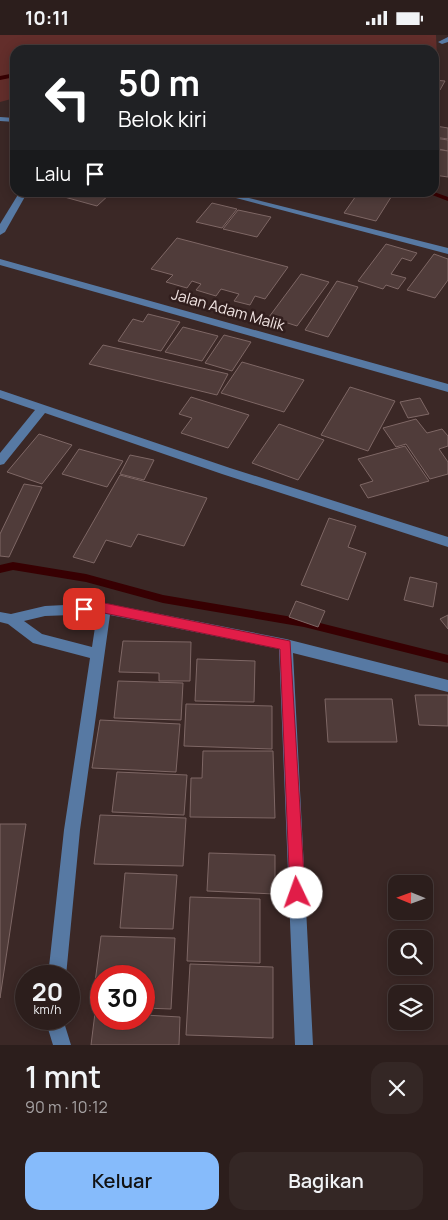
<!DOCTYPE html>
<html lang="id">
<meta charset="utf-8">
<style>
:root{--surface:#2c1e1c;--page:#342725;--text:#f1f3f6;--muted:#a6a2a3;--line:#483c3b;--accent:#86bbfb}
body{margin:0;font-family:Manrope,sans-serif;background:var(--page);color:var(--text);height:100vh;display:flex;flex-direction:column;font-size:19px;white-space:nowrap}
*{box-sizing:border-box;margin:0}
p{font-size:16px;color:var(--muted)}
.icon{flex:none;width:28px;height:28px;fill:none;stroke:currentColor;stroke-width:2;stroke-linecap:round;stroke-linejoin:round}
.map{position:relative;height:1010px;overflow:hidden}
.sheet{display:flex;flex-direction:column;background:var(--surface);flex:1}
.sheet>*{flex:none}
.guide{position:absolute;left:10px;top:10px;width:429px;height:152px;border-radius:15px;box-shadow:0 2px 12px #0003,0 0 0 1px var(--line);background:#202124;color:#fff;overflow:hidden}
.needle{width:32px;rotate:271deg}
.buttons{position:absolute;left:388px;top:840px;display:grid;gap:10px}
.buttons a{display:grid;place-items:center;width:45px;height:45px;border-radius:10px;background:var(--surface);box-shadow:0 2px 12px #0003,0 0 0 1px var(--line);font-size:25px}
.speed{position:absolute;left:15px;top:930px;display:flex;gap:10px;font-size:25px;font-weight:700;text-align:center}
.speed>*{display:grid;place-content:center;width:65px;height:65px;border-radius:50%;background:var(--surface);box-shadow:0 2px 12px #0003,0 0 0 1px var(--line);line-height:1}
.speed small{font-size:12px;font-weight:400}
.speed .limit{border:8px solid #d22;background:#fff;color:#111}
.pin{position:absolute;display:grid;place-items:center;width:42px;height:42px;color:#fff;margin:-21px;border-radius:10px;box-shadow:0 2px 8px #0006}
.me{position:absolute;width:55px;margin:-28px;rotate:357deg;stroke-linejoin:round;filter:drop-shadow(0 0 4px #0008)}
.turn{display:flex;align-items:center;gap:18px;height:105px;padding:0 25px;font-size:22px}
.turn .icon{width:65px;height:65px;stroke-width:2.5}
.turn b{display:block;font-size:35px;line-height:42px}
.then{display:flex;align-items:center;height:48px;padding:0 25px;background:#0003;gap:10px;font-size:19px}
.round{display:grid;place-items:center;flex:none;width:52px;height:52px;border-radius:15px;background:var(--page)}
.headline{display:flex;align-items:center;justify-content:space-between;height:85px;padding:0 25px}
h1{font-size:30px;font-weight:600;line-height:38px}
.primary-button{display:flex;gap:10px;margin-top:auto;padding:10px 25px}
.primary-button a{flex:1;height:58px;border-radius:15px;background:var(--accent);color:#111;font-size:20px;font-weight:600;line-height:58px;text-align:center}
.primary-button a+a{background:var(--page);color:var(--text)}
.status{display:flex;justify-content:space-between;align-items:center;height:35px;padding:0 25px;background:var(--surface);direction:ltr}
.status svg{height:14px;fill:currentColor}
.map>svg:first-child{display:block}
.green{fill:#632e2b}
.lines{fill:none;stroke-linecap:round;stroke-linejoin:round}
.stream{fill:#370002;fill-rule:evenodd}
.building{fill:#503c3a;stroke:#7e6765}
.minor{fill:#5779a3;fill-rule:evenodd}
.route{fill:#e11d48;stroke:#92132f}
.labels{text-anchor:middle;stroke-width:5;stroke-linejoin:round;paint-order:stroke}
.street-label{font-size:15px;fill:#f2e5e3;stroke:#311e1d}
</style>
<div class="status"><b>10:11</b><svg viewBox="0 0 49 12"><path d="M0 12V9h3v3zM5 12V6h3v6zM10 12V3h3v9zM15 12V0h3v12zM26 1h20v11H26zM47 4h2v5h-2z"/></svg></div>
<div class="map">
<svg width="448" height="1010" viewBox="0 0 448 1010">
<rect width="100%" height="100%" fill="#3b2826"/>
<path class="green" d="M0,0H436L438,43L434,42V15H15V63L0,67Z"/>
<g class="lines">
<g class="stream">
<path d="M15,38V42L0,45V41Z"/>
<path d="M434,157L448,162V166L427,158Z"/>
<path d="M13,527L86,539L163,560L304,584L448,620V628L304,592L163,568L86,547L13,535L0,538V530Z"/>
</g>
</g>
<g class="building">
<path d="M434,45L445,46L440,55L434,54Z"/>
<path d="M436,91L448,93V104L434,102Z"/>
<path d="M434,103L448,105V116L434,113Z"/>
<path d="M434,114L448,116V142L434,140L437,132H434Z"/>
<path d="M50,158H111L97,171Z"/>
<path d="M358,158H387L393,159L376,186L344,178Z"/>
<path d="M212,168L237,174L222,193L196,187Z"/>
<path d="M238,175L271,182L257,202L223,194Z"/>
<path d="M177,203L288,232L265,264L255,261L250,270L234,266L239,259L221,254L216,261L196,255L201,249L192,246L187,253L166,247L173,240L151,234Z"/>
<path d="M386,209L417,218L411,226L402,223L391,239L406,243L398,254L386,250L383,254L358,246Z"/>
<path d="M434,219L448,224V245L435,263L407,255Z"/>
<path d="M301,239L329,247L297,291L269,282Z"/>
<path d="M337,246L358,252L328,302L305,295Z"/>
<path d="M148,279L180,287L161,316L118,306L133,284L143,287Z"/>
<path d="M183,292L218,301L202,326L165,317Z"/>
<path d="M224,300L251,307L232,336L205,328Z"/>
<path d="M103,310L228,339L217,360L89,329Z"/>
<path d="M242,327L304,345L284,377L221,358Z"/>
<path d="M350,352L395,366L368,416L321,400Z"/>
<path d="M191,362L249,380L228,413L181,398L192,383L179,379Z"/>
<path d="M420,363L429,379L408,383L400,367Z"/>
<path d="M416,384L427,398L442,394L448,401V411L439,414L448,427V439L430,444L406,409L396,412L383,393Z"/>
<path d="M279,389L324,405L298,445L252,428Z"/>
<path d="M39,399L72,410L42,449L7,437Z"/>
<path d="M405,411L429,446L368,463L360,450L373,446L358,424Z"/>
<path d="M79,414L123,426L107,452L62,439Z"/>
<path d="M130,420L154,425L144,445L120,439Z"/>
<path d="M120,440L207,463L184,511L138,499L131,512L106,505L94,528L73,522Z"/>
<path d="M24,449L42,452L9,522L0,521V499Z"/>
<path d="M329,483L356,491L348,512L366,518L348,565L301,550Z"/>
<path d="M410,542L437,548L433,572L404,565Z"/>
<path d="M296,566L325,576L318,592L289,582Z"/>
<path d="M448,580V594L440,584Z"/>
<path d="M123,606L191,607L190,646H159V638L119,637Z"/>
<path d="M197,624L255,626L254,667L195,666Z"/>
<path d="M118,646L183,648L181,685L114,683Z"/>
<path d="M415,660H448V691L419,690Z"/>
<path d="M325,664H392L397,707H328Z"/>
<path d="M186,669L272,671V714L184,711Z"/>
<path d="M100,685L180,689L176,737L92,733Z"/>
<path d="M203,716H273L275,783L190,782L191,743H202Z"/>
<path d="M117,737L187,740L184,780L112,777Z"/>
<path d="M100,780L186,783L183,831L94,829Z"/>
<path d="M0,789H26L0,963Z"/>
<path d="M209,818L275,820V859L207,856Z"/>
<path d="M125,838L177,840L173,894L120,893Z"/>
<path d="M190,862L260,864V928L187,926Z"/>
<path d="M101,901L175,903L171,974L144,973V941H101V972L92,971Z"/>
<path d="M190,929L273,932V1003L186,1000Z"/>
<path d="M95,978H101V984H144V980L180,982L179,1010H91Z"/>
</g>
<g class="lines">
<g class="minor">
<path d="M448,2V7L442,9L438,7Z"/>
<path d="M0,82L15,83V87L0,86Z"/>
<path d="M19,158H27L5,197L0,200V189Z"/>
<path d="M217,158H229L448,213V219Z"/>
<path d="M0,224L448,349V357L0,230Z"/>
<path d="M0,355L230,433L448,502V512L222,439L45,378L4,429L0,430V418L35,375L0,363Z"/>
<path d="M104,568L286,604L448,645V657L293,618L313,1010H295L279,614L110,580L80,795L66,941H48L64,795L90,623L33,608L8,589L0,587V577L11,579L45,571ZM97,579L92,612L42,599L24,586L45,581Z"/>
<path d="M45,984H63L71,1010H53Z"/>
</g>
</g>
<path class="route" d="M104,568L290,606L305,858L303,863L297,865L292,863L290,858L280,614L104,578L84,579L78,574L84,569Z"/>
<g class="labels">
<g class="street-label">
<text transform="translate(228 275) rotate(16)" y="5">Jalan Adam Malik</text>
</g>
</g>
</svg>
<div class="buttons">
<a><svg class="needle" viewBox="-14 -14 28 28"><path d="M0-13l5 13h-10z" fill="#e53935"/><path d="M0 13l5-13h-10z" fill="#a6a2a3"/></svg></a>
<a><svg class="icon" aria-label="search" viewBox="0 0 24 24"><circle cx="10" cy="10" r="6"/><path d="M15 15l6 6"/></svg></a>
<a><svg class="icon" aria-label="layers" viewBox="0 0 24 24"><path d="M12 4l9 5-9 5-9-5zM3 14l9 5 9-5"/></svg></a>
</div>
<div class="speed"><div>20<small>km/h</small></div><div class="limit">30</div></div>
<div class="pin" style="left:84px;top:574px;background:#d93025"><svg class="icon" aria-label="arrive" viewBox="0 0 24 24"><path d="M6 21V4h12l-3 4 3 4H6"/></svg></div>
<svg class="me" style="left:297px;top:858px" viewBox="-20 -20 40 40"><circle r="19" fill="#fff"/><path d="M0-13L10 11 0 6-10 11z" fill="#e11d48"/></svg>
<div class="guide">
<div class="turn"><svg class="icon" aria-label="left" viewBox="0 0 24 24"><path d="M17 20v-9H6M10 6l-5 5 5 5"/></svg><div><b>50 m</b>Belok kiri</div></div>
<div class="then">Lalu<svg class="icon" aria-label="arrive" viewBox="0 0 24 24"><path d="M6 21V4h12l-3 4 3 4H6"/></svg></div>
</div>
</div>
<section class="sheet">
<div class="headline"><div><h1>1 mnt</h1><p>90 m · 10:12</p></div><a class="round"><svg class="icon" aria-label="close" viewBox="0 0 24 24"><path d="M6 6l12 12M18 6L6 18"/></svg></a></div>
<div class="primary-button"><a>Keluar</a><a>Bagikan</a></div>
</section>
